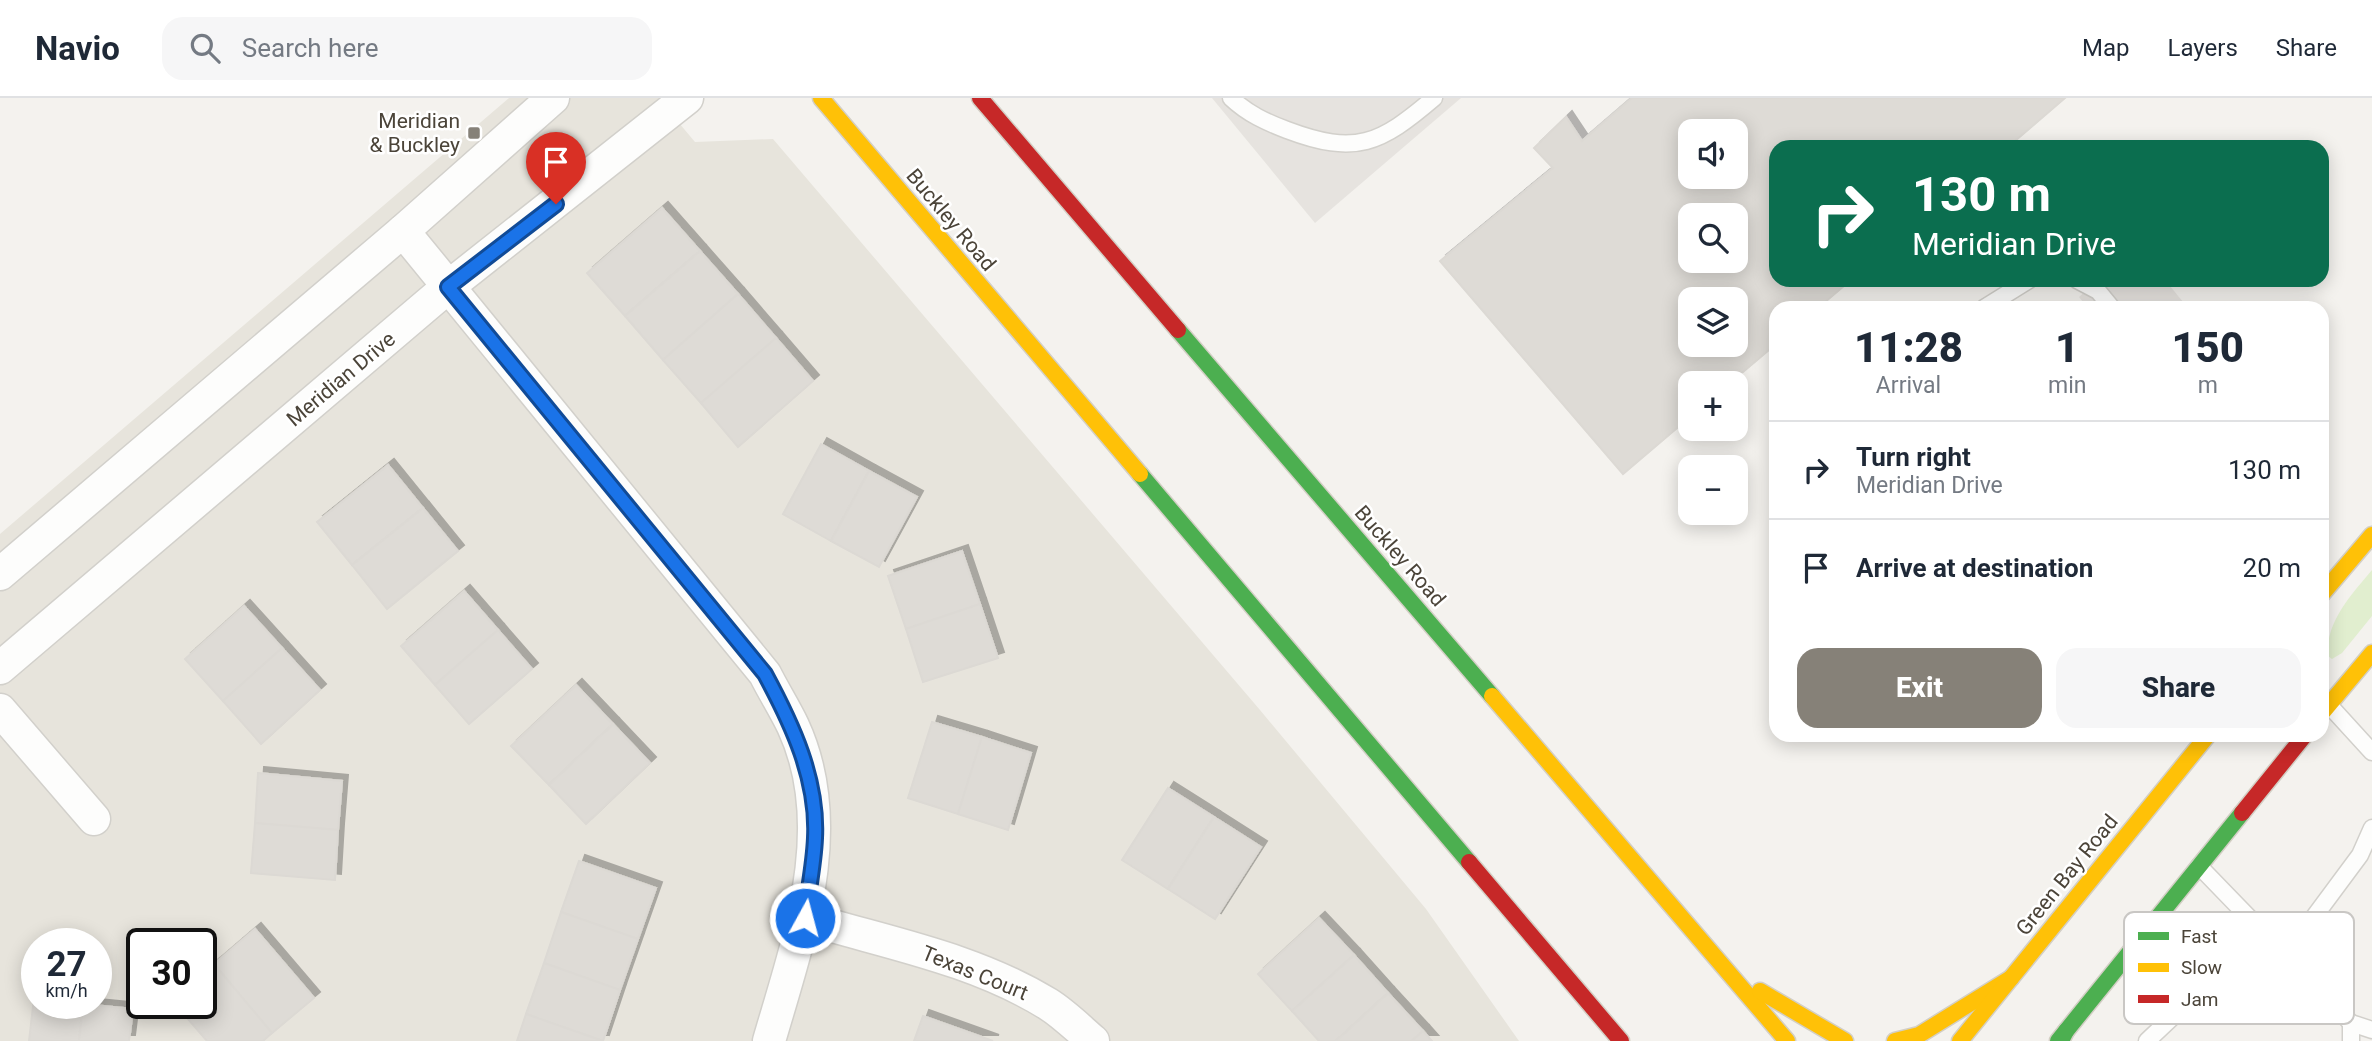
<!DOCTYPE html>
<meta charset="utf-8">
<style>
:root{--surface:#fff;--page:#f6f6f7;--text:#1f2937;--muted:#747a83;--line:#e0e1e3;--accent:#868178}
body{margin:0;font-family:Roboto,sans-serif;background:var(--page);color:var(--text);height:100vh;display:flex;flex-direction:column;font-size:26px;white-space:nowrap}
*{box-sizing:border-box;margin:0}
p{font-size:23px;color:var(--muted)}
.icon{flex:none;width:38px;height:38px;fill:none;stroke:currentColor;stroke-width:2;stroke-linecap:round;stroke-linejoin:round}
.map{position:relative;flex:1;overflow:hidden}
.sheet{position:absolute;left:1769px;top:203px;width:560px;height:441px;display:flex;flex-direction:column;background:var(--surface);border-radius:21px;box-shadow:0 4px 18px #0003}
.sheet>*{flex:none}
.guide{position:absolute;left:1769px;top:42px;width:560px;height:147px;border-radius:21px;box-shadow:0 4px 18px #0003;background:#0b6e4f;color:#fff;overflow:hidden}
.buttons{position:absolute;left:1678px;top:21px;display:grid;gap:14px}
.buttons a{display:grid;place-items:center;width:70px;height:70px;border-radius:14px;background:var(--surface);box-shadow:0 4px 18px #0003;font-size:35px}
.speed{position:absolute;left:21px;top:830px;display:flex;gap:14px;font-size:35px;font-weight:700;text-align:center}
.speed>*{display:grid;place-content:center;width:91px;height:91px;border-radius:50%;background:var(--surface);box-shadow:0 4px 18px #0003;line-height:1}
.speed small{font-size:18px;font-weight:400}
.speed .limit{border:4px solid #111;border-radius:10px;background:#fff;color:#111}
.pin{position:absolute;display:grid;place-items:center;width:60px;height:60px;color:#fff;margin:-72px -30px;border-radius:50% 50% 50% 0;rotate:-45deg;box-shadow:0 0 7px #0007}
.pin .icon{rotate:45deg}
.me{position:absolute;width:77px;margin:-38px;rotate:7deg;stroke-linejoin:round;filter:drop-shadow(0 0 5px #0008)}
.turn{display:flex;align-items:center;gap:24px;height:147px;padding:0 28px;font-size:32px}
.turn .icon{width:91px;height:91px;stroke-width:2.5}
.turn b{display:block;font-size:49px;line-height:60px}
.eta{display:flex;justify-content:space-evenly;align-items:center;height:119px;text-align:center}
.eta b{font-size:42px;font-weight:800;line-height:49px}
.button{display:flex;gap:14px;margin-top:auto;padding:14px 28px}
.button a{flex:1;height:80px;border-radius:21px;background:var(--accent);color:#fff;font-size:28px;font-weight:800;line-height:80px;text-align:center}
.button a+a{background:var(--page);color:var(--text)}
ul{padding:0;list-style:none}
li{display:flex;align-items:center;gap:21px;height:98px;padding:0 28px;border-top:2px solid var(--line)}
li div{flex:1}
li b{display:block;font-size:26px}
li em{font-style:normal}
header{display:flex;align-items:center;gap:42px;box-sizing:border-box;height:98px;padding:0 35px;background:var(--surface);border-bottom:2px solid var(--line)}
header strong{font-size:33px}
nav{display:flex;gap:38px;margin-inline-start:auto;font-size:24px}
.search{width:490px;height:63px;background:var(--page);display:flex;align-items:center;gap:18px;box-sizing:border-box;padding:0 24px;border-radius:21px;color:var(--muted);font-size:26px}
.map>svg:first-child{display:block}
.residential{fill:#e7e4dc;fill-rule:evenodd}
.grass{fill:#e1eecf}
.parking{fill:#e6e3df}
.building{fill:#dedbd6;stroke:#dcd9d4;stroke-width:2;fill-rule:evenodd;filter:url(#shadow)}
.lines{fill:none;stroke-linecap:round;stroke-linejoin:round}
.lane-casing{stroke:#d2d0cb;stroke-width:19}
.street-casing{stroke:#d2d0cb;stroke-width:35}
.fast-casing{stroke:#d3cfc5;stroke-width:19}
.slow-casing{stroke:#d3cfc5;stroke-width:19}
.jam-casing{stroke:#d3cfc5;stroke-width:19}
.lane{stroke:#fdfdfc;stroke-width:16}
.street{stroke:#fdfdfc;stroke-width:32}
.fast{stroke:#4caf50;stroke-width:16}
.slow{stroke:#ffc107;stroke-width:16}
.jam{stroke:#c62828;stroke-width:16}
.route-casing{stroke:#114b97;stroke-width:18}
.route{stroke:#1a73e8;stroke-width:12}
.poi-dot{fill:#868178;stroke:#fff;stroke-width:2.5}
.labels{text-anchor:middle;stroke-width:5;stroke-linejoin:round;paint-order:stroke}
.poi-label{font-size:21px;fill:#4b4439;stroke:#fff;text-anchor:end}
.street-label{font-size:21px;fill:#4b4439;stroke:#fff}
.key{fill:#fff;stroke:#c9c7c4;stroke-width:2}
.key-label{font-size:19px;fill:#4b4439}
</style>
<header>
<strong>Navio</strong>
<div class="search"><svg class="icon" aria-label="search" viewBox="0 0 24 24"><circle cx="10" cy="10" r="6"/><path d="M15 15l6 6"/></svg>Search here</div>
<nav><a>Map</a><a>Layers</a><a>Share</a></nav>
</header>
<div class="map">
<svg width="2372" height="943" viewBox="0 0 2372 943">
<defs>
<filter id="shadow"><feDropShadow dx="6" dy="-6" stdDeviation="0" flood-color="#0004"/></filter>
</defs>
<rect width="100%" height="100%" fill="#f4f2ee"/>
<path class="residential" d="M509,0H658L695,44L773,41L1260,612L1426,811L1519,943H0V436ZM37,845H96V905H37ZM142,845H201V905H142Z"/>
<path class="grass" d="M2372,472V518L2342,555L2332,561L2328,558C2325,524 2352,496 2372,472Z"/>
<g class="parking">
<path d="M1212,0H1461L1315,125Z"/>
<path d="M2098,182H2165L2188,210H2088L2079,199Z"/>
</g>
<g class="building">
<path d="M1632,0H2065L2008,49H1776V182H1851L1818,210H1776V246L1730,285H1690V319L1623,376L1440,163L1553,70L1534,50L1566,19L1582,43ZM1690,33H1736V79H1690ZM1690,117H1736V163H1690ZM1690,201H1736V247H1690Z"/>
<path d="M662,110L700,153L625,218L587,175Z"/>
<path d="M700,153L738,196L663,262L625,218Z"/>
<path d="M738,196L776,240L701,305L663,262Z"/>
<path d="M776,240L813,283L738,349L701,305Z"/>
<path d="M821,346L869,373L831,443L783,416Z"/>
<path d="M388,367L423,410L352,467L317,424Z"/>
<path d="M869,373L917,399L879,469L831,443Z"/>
<path d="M423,410L458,453L387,511L352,467Z"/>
<path d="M962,453L980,506L906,531L888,478Z"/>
<path d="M464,493L498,532L435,587L401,548Z"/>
<path d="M980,506L998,560L923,584L906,531Z"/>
<path d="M244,508L282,550L223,603L185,561Z"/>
<path d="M498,532L532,571L469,626L435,587Z"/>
<path d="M282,550L320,592L261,646L223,603Z"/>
<path d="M576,587L613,626L549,687L511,648Z"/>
<path d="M932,624L982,639L958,716L908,700Z"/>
<path d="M613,626L650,665L586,726L549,687Z"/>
<path d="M982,639L1031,655L1008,732L958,716Z"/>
<path d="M258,675L342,683L338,732L255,725Z"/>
<path d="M1168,690L1214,719L1168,791L1122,762Z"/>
<path d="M1214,719L1261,749L1215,821L1168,791Z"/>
<path d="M255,725L338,732L335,782L251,775Z"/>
<path d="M579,763L656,790L638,841L561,814Z"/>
<path d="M561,814L638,841L620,892L544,865Z"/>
<path d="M1319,820L1354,857L1292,913L1258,876Z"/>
<path d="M255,831L314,900L272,935L214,866Z"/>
<path d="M1354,857L1388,895L1336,943H1319L1292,913Z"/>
<path d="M544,865L620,892L603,943L526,916Z"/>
<path d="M214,866L272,935L263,943H207L174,905H201V877Z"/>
<path d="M1388,895L1423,933L1412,943H1336Z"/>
<path d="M34,900L37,905L83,906L79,943H29Z"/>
<path d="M83,906L133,911L129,943H79Z"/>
<path d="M526,916L603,943H517Z"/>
<path d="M923,918L993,943H914Z"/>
<path d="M1423,933L1432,943H1412Z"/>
</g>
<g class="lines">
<defs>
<g id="lane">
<path d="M1231,0C1248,16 1266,24 1287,32C1356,58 1380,46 1434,0"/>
<path d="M2077,182L2098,193L2112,210"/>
<path d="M1984,210L2029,182"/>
<path d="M2329,607L2372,654"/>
<path d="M2199,768L2351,925L2372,932"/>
<path d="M2143,836L2199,894L2147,943"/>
<path d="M2285,858L2360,757L2372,730"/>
<path d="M2351,943V925"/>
</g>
<g id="street">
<path d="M403,133L765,576C774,594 785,611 793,628C840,729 798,843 769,943"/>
<path d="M0,476L403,133L553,0"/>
<path d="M0,570L448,189L687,0"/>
<path d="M0,612L94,721"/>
<path d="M805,820C887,845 973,860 1048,906C1064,916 1079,931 1093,943"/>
</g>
<g id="fast">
<path d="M1178,232L1492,598"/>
<path d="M1140,376L1469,764"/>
<path d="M2058,943L2242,715"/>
<path d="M2061,943L2066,933"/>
</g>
<g id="slow">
<path d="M821,0L1140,376"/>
<path d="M2322,496L2372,437"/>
<path d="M1492,598L1787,943"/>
<path d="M2322,615L2372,555"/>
<path d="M1760,893L1845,943"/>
<path d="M1895,943L1919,937L2011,880"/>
<path d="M1960,943L2208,637"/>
</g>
<g id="jam">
<path d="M980,0L1178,232"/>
<path d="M2242,715L2305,637"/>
<path d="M1469,764L1621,943"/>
</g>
</defs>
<use href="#lane" class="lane-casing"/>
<use href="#street" class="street-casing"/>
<use href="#fast" class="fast-casing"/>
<use href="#slow" class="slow-casing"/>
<use href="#jam" class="jam-casing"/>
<use href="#lane" class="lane"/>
<use href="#street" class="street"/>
<use href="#fast" class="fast"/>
<use href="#slow" class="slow"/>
<use href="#jam" class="jam"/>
</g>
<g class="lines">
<defs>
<path id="route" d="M556,106L448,189L765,576C792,626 818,681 815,740C814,766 808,794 805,820"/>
</defs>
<use href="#route" class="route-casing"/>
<use href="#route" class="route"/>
</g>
<rect class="poi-dot" x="467" y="28" width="14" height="14" rx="3.5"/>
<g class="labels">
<g class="poi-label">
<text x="460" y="30">Meridian<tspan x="460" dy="24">&amp; Buckley</tspan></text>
</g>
<g class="street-label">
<text transform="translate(951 122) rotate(50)" y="7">Buckley Road</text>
<text transform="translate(341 281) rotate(-40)" y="7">Meridian Drive</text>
<text transform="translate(1400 458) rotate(49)" y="7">Buckley Road</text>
<text transform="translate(2067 777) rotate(-51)" y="7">Green Bay Road</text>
<text transform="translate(975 875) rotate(22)" y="7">Texas Court</text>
</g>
</g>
<rect x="2124" y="814" width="230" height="112" rx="10" class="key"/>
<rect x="2138" y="834" width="31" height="8" fill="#4caf50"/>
<rect x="2138" y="865" width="31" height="9" fill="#ffc107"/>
<rect x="2138" y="897" width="31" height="8" fill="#c62828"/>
<g class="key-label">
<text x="2181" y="845">Fast</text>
<text x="2181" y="876">Slow</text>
<text x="2181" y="908">Jam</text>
</g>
</svg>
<div class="buttons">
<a><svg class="icon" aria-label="sound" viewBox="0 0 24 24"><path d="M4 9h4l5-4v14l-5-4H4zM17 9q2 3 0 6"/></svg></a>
<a><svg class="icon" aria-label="search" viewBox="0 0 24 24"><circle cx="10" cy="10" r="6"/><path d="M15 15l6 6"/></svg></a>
<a><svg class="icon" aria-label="layers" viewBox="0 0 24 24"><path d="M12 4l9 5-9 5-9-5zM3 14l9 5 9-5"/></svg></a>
<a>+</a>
<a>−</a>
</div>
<div class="speed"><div>27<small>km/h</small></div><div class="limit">30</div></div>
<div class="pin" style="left:556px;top:106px;background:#d93025"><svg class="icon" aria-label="arrive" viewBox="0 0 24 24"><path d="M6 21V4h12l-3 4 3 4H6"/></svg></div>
<svg class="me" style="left:805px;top:820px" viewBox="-20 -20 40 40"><circle r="17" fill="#1a73e8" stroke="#fff" stroke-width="3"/><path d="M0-11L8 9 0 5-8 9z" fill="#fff"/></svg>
<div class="guide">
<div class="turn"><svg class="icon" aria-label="right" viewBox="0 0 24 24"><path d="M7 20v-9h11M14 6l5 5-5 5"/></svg><div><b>130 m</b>Meridian Drive</div></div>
</div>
<section class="sheet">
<div class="eta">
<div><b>11:28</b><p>Arrival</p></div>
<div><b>1</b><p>min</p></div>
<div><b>150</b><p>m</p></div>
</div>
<ul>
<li><svg class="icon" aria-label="right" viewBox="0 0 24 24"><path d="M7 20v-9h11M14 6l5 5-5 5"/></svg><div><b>Turn right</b><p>Meridian Drive</p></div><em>130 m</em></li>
<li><svg class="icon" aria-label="arrive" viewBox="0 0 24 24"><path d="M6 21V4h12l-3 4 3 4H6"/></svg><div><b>Arrive at destination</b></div><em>20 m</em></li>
</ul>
<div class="button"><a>Exit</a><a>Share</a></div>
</section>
</div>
